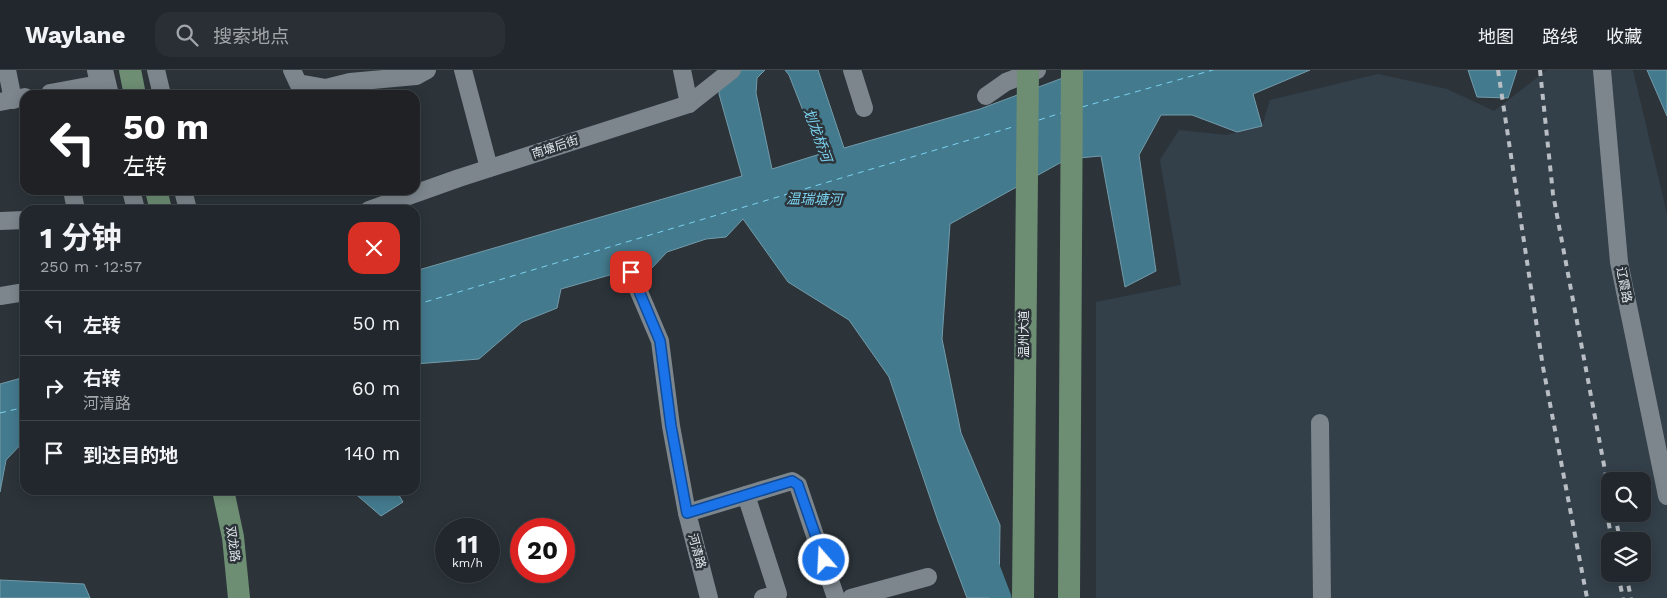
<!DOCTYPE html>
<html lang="zh">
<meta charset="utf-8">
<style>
:root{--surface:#21272c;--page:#292f34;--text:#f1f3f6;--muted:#a2a5a9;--line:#3e4448}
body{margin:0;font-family:"Work Sans","Noto Sans SC",sans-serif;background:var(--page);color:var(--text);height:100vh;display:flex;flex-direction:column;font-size:19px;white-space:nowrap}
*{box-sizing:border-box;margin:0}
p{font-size:16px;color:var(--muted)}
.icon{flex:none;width:28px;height:28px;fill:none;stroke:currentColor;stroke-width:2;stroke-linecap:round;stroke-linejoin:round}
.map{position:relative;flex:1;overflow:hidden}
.drawer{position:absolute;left:20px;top:135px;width:400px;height:290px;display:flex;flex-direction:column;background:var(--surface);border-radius:15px;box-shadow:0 2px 12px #0003,0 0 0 1px var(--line)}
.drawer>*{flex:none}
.guide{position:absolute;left:20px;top:20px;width:400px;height:105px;border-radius:15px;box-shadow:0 2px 12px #0003,0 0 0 1px var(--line);background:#202124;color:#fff;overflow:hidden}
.buttons{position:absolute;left:1601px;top:402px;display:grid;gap:10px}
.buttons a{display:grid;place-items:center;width:50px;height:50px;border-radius:10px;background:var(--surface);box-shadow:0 2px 12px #0003,0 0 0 1px var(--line);font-size:25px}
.speed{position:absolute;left:435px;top:448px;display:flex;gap:10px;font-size:25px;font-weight:700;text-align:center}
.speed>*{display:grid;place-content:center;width:65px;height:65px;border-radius:50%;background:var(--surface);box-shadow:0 2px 12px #0003,0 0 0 1px var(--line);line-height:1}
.speed small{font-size:12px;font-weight:400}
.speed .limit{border:8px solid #d22;background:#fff;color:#111}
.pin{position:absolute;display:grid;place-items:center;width:42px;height:42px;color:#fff;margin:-21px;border-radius:10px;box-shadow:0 2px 8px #0006}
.me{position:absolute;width:55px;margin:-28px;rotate:341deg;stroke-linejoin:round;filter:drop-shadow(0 0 4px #0008)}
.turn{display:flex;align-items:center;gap:18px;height:105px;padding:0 20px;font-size:22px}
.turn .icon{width:65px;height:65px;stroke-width:2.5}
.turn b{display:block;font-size:35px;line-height:42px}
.round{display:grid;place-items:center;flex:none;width:52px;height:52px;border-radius:15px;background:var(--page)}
.head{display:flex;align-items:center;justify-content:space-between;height:85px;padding:0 20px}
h1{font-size:30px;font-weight:700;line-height:38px}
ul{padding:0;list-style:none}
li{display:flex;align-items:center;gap:15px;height:65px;padding:0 20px;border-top:1px solid var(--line)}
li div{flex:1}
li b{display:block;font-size:19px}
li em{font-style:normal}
header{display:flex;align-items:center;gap:30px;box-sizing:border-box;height:70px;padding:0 25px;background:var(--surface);border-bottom:1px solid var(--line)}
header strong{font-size:24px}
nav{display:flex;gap:28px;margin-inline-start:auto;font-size:18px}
.search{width:350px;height:45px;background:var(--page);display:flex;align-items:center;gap:12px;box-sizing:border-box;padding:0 18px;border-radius:15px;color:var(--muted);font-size:19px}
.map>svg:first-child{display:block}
.built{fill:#333f49;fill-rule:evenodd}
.water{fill:#437a8d;stroke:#739baa}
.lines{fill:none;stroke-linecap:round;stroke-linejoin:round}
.river{stroke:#437a8d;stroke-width:21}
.ferry{stroke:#7ad2f0;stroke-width:1;stroke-dasharray:6 5;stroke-linecap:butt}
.minor{stroke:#7d868d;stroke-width:18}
.major{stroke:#6d8e73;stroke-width:22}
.rail{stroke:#b8bec3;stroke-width:4;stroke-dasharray:6 6;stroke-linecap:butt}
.route-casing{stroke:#114b97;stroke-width:12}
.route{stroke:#1a73e8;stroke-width:9}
.labels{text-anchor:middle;stroke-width:5;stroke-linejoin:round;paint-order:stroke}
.street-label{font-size:12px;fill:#e3e8ec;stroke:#2c343a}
.water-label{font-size:14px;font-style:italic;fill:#7ad2f0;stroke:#2c343a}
</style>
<header>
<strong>Waylane</strong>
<div class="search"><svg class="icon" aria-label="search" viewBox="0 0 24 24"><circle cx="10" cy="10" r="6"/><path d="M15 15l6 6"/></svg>搜索地点</div>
<nav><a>地图</a><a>路线</a><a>收藏</a></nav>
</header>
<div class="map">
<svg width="1667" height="528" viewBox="0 0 1667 528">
<rect width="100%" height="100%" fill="#2c343a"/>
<path class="built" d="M1547,0H1633L1667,144V528H1096V232L1181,215L1160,90L1179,60L1226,65L1262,56L1270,30L1378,4L1447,19L1494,41ZM1610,411H1642V444H1610ZM1610,471H1642V504H1610Z"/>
<g class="water">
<path d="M721,0H765L757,8L756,23L772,99L820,84L789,5L785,0H818L844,78L980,39L1084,0H1310L1253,24L1262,56L1237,62L1192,45H1161L1139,85L1156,201L1125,217L1101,86L1067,89L950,154L942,269L961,363L1000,455L999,528H967L938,451L889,307L849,250L788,212L743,149L726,167L706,169L667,182L649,201L641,196L561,219L557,238L522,252L479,289L415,294V201L742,106L719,24Z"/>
<path d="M1468,0H1517L1508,28L1477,27Z"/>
<path d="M1647,0H1667V46Z"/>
<path d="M25,307V370L6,390L0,422V314Z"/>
<path d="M351,420H396L403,432L381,446Z"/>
<path d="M0,510L84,514L90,528H0Z"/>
</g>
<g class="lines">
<path class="river" d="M988,494L1001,528"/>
<g class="ferry">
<path d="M1082,37L1213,0"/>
<path d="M1039,50L1061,43"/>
<path d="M415,235L1016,56"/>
<path d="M0,343L25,337"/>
</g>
<g class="minor">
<path d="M7,0L13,30"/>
<path d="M104,0L110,25"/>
<path d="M156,0L162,25"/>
<path d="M292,0L298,13L326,18L350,12L416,6L427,0"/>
<path d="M463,0L489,98"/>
<path d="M682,0L689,34"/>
<path d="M852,0L864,38"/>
<path d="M1602,0L1619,192L1667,426"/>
<path d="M51,25L50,23L99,14L96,0"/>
<path d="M986,26L1006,12L1037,0"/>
<path d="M0,32L25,27"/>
<path d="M72,120L76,140"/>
<path d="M131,120L136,140"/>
<path d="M183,120L188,140"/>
<path d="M369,140L459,108L689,34L732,0"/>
<path d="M0,151L25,150"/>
<path d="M631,203L660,271L671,356L687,443L709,528"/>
<path d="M0,226L25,222"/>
<path d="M1320,353L1322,528"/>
<path d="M746,425L778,524L763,528"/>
<path d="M687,443L792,411L798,415L836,528"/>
<path d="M851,528L928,507"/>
</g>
<g class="major">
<path d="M130,0L135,25"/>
<path d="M156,120L161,140"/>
<path d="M223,420L233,467L239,528"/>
<path d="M1023,528L1028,0"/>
<path d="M1069,528L1072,0"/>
</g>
<g class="rail">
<path d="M1498,0L1543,297L1587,528"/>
<path d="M1540,0L1553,124L1610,427"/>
<path d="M1602,417L1612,471"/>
<path d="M1615,444L1620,471"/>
<path d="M1618,504L1623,528"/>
<path d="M1626,504L1631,528"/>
</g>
</g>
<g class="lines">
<defs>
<path id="route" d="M631,202L660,271L671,356L687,443L792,411L798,415L824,490"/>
</defs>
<use href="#route" class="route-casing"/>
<use href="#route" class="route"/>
</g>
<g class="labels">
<g class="street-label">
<text transform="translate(555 77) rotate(-18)" y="4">南塘后街</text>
<text transform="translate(1624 215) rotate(79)" y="4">辽霞路</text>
<text transform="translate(1024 264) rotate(-90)" y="4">温州大道</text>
<text transform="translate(233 474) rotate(82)" y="4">双龙路</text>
<text transform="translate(697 481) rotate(75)" y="4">河清路</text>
</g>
<g class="water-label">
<text transform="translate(818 65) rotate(70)" y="5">划龙桥河</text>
<text transform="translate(814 129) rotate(1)" y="5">温瑞塘河</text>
</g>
</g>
</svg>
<div class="buttons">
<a><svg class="icon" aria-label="search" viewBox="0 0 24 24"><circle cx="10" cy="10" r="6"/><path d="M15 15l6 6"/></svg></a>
<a><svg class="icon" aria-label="layers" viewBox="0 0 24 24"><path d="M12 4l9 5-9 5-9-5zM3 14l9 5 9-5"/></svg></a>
</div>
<div class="speed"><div>11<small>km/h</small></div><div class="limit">20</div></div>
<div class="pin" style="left:631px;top:202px;background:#d93025"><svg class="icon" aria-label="arrive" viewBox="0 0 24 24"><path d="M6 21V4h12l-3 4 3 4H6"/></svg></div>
<svg class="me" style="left:824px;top:490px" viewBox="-20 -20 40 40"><circle r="17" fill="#1a73e8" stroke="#fff" stroke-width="3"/><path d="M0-11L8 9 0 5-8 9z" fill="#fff"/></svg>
<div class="guide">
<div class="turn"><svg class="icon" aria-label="left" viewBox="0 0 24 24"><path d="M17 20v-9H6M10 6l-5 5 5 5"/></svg><div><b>50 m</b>左转</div></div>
</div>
<section class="drawer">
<div class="head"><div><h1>1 分钟</h1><p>250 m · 12:57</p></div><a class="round" style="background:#d93025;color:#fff"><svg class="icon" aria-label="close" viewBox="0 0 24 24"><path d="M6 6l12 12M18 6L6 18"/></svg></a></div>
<ul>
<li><svg class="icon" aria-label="left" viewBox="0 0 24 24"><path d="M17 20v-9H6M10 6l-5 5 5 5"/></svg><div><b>左转</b></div><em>50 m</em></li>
<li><svg class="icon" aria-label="right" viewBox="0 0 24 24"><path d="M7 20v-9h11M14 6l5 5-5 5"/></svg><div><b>右转</b><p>河清路</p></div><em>60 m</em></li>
<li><svg class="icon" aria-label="arrive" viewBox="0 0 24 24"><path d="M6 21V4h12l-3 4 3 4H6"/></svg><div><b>到达目的地</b></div><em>140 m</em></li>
</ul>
</section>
</div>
